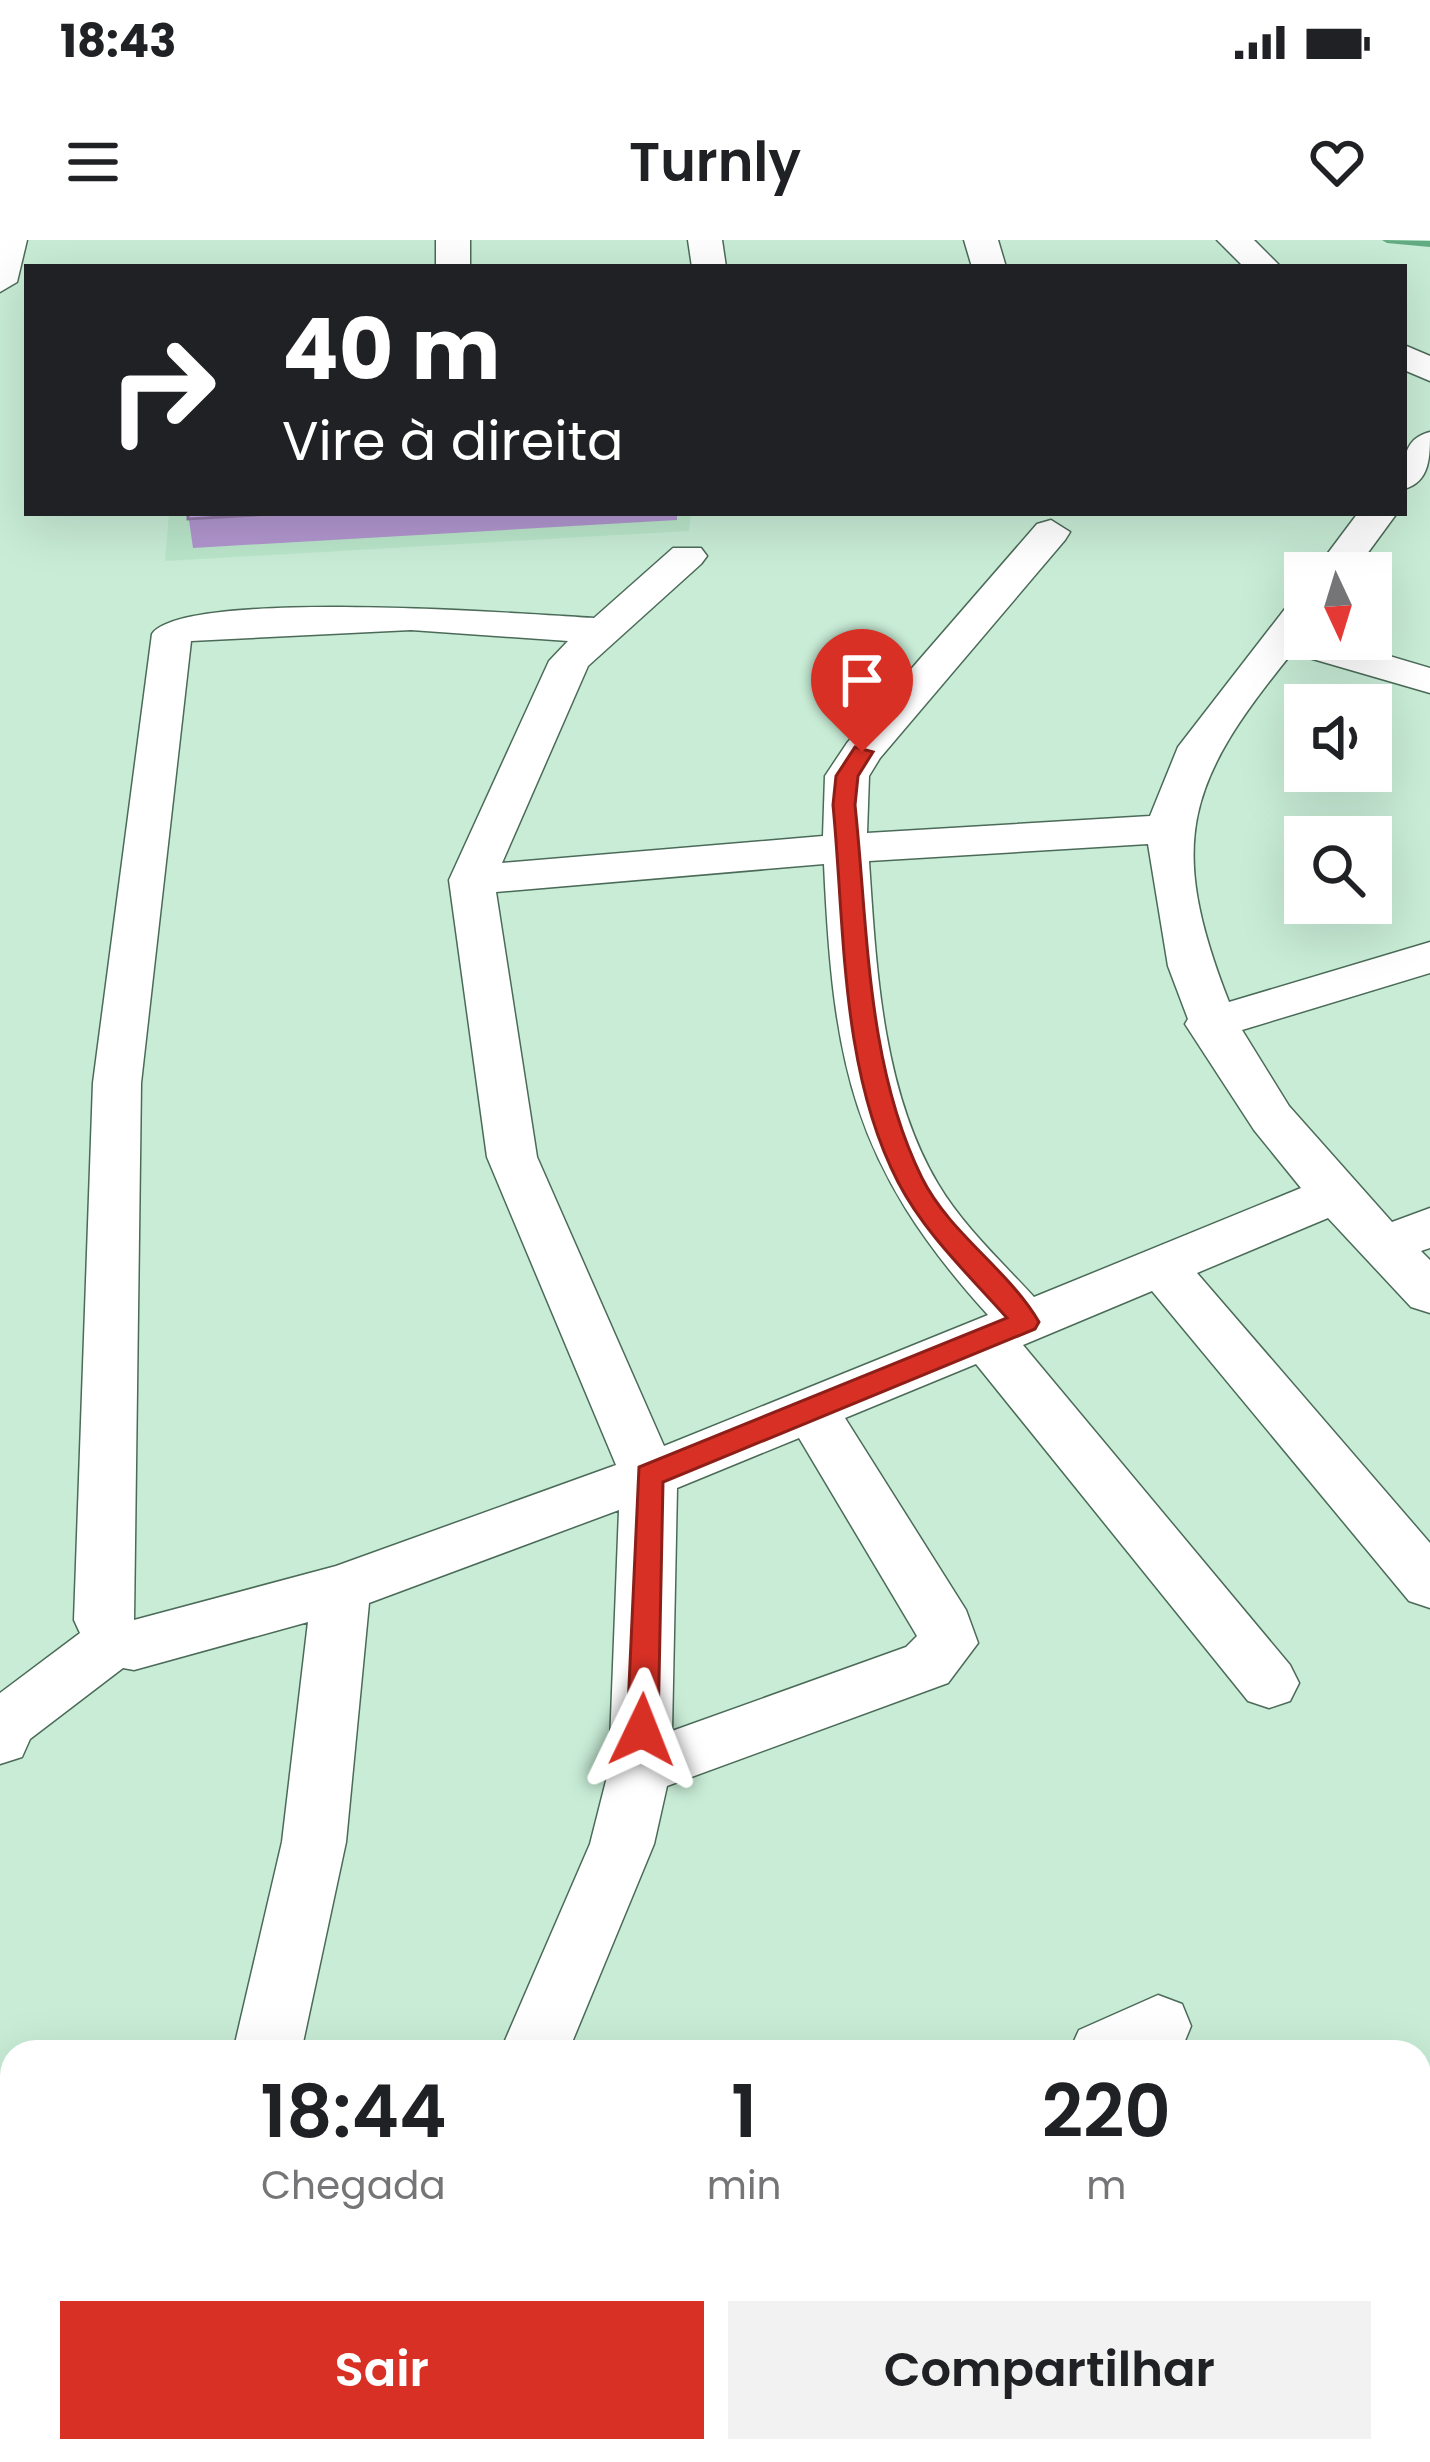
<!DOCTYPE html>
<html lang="pt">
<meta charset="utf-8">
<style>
:root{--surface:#fff;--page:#f2f2f2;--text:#202124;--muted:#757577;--accent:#d93025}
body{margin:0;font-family:Poppins,sans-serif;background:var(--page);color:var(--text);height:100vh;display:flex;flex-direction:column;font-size:45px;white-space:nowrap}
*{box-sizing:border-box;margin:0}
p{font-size:39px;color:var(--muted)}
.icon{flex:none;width:66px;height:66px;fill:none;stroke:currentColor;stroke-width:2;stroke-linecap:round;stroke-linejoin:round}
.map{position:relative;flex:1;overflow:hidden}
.panel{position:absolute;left:0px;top:1800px;width:1431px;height:423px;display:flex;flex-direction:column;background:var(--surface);border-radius:36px 36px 0 0;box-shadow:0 12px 48px #0002}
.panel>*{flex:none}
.banner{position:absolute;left:24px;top:24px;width:1383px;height:252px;border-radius:0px;box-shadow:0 12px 48px #0002;background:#202124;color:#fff;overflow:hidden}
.needle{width:78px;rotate:176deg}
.controls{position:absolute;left:1284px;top:312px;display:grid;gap:24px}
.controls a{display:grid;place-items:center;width:108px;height:108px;border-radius:0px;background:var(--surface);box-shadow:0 12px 48px #0002;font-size:60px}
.pin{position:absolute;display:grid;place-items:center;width:102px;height:102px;color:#fff;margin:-123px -51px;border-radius:50% 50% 50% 0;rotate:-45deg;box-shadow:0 0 12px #0007}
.pin .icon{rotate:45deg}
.me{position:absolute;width:132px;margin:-66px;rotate:2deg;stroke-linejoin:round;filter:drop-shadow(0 0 9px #0008)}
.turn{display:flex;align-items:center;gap:42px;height:252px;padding:0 60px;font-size:54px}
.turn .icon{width:156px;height:156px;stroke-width:2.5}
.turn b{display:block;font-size:84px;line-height:102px}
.eta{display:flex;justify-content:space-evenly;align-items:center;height:204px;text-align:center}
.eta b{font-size:72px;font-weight:600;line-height:84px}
.action{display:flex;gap:24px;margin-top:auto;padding:24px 60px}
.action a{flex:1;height:138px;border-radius:0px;background:var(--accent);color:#fff;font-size:48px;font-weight:600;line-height:138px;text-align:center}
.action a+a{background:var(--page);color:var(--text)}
.status{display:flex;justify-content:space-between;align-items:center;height:84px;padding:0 60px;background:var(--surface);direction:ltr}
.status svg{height:33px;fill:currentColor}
header{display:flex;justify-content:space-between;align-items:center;height:156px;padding:0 60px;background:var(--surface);font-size:54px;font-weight:600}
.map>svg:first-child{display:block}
.built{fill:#b9e5ca}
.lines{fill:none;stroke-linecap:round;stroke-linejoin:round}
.stream{fill:#63ac83;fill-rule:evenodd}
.minor-casing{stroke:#4b6b58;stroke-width:3}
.minor{fill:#fff;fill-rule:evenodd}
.wall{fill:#b095cd}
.building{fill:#cdadee;stroke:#9079a7;stroke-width:3}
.route{fill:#d93025;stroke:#8d1f18;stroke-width:3}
</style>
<div class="status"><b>18:43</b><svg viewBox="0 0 49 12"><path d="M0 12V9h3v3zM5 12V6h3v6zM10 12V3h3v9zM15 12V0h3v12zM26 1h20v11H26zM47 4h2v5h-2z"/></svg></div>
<header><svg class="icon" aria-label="menu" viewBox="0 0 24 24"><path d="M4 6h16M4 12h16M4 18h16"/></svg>Turnly<svg class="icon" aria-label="heart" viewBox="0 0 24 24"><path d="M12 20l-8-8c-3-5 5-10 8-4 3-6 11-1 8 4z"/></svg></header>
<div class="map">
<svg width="1430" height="2222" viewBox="0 0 1430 2222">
<rect width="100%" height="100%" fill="#c8ecd6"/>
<path class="built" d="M169,273H691L689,291L165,321Z"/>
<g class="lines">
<path class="stream" d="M1382,0L1430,1V7L1387,3Z"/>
<defs>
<g id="minor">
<path d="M0,0H27L17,42L0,52Z"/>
<rect x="436" y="0" width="34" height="27"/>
<path d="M688,0H722L726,27H692Z"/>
<path d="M964,0H998L1006,27H972Z"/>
<path d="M1217,0H1254L1281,27H1244Z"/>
<path d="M1404,105L1430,116V141L1404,130Z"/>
<path d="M1430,192C1430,217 1430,242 1404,249C1404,224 1401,199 1430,192Z"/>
<path d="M1358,273H1397L1353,333H1313Z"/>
<path d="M1051,280L1070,292L1065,300L880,518L869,536L867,593L1150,576L1178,507L1291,361L1305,358V399H1332L1430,428V453L1292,413C1187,542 1166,601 1229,762L1430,702V733L1242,790L1289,866L1392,982L1430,968V1008L1421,1011L1430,1020V1073L1411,1067L1328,978L1197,1033L1430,1303V1368L1409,1361L1152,1051L1023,1105L1290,1425L1299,1443L1290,1461L1269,1468L1248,1461L976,1124L845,1178L966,1370L978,1403L948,1443L667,1546L654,1604L568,1812H500L590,1604L609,1529L619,1270L369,1363L346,1602L301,1812H233L282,1602L308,1382L134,1430L123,1428L30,1499L22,1517L0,1524V1453L80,1393L74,1380L93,843L152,394C184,348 528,374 594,378L673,308H701L707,316L701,324L588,426L502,623L823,596L825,536L847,503L1037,284ZM411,390L568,401L549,421L449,640L487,917L616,1225L336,1326L134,1380L141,843L191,401ZM1148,604L1168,726L1188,779L1185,784L1254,890L1301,948L1034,1057C1001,1021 963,986 938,944C882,850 876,727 869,621ZM824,624C833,822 851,924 988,1075L664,1206L537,917L496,652ZM799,1198L917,1396L906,1407L672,1491L677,1248Z"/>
<path d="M1158,1755L1182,1764L1191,1786L1182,1808L1069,1812L1079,1790Z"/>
<path d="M380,2211H454L453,2222H379Z"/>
</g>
</defs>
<use href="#minor" class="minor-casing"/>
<use href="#minor" class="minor"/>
</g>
<path class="wall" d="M188,273H677V280L193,308Z"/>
<path class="building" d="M188,273H289L188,279Z"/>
<path class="route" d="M855,507L873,512L858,536L855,565C868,687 866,825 922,938C950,994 1008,1029 1039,1082L1035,1089L663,1242L658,1490L642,1504L627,1490L639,1227L1007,1078C969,1035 925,994 898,942C840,830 845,688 833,565L836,536Z"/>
</svg>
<div class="controls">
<a><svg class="needle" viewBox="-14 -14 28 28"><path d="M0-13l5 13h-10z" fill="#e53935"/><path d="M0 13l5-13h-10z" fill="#757577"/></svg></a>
<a><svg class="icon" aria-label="sound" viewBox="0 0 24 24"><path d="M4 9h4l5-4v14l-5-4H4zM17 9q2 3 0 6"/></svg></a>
<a><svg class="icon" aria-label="search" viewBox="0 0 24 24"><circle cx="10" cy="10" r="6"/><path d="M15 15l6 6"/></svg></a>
</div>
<div class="pin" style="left:862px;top:512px;background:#d93025"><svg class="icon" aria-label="arrive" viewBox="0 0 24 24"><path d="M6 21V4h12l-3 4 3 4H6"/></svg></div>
<svg class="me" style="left:642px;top:1490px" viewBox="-20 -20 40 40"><path d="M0-17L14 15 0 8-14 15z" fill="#d93025" stroke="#fff" stroke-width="4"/></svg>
<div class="banner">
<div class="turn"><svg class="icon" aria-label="right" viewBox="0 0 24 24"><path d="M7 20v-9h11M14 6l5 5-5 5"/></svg><div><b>40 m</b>Vire à direita</div></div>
</div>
<section class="panel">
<div class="eta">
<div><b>18:44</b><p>Chegada</p></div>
<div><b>1</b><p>min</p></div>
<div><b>220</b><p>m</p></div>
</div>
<div class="action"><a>Sair</a><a>Compartilhar</a></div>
</section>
</div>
